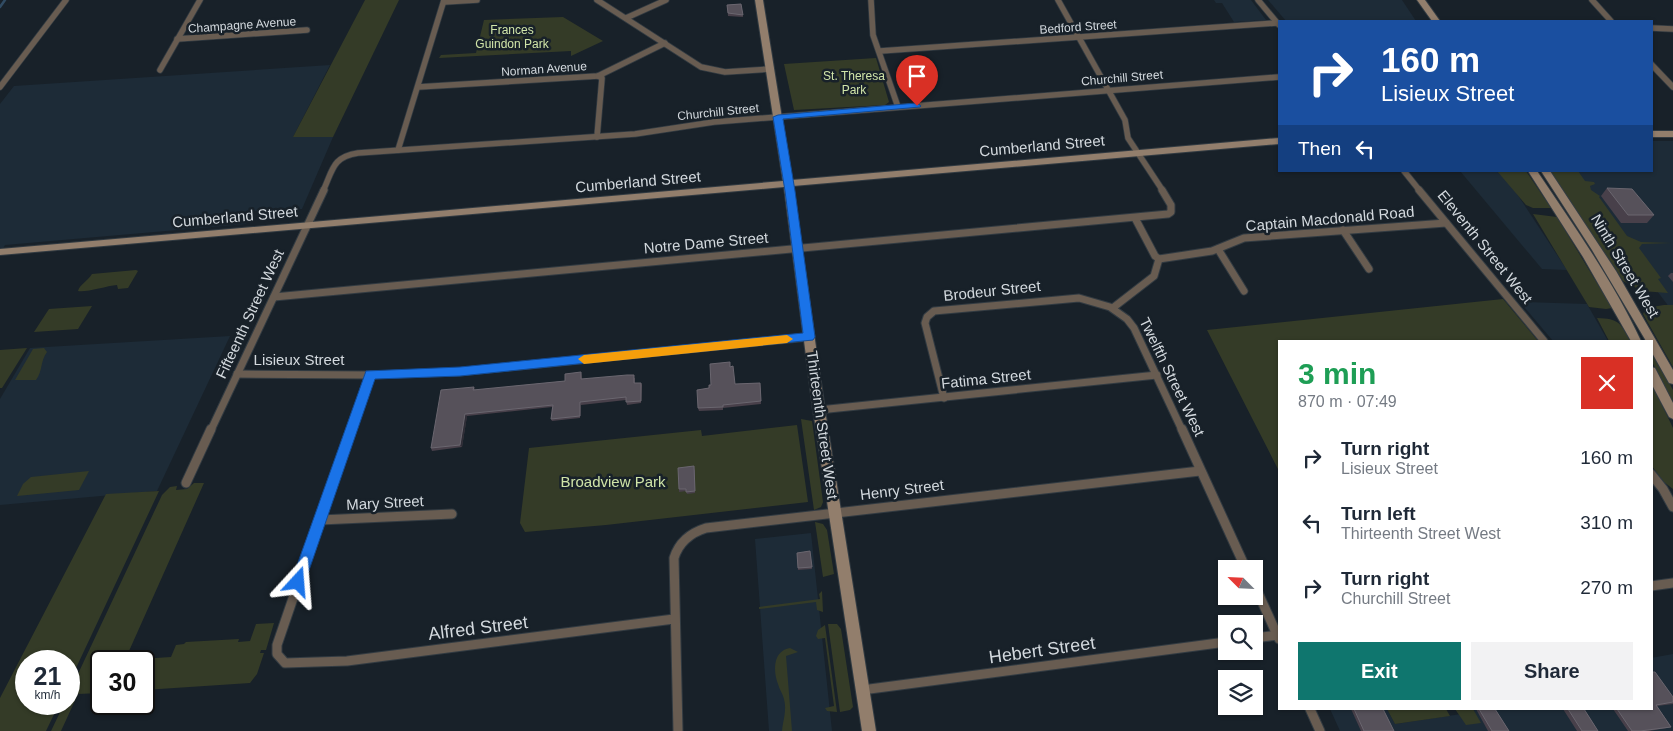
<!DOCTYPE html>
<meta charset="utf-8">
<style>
:root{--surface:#fff;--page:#f2f2f3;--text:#1f2937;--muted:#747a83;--accent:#0f766e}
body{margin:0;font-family:Helvetica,sans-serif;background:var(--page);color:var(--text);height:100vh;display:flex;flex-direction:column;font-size:19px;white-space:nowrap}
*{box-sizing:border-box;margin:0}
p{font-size:16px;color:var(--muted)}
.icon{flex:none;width:28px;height:28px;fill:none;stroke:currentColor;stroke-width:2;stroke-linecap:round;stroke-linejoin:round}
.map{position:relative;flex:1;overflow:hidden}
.details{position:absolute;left:1278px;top:340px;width:375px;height:370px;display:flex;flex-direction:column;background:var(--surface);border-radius:0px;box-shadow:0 1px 4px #0004}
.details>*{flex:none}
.guide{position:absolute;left:1278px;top:20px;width:375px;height:152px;border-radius:0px;box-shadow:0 1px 4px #0004;background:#1a4fa0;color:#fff;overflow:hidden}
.needle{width:32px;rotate:294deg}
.controls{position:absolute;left:1218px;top:560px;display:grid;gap:10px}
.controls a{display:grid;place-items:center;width:45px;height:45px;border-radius:0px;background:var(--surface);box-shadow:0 1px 4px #0004;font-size:25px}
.speed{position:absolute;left:15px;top:650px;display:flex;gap:10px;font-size:25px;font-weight:700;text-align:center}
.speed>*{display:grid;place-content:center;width:65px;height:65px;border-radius:50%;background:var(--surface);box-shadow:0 1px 4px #0004;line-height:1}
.speed small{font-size:12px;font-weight:400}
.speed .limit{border:2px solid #111;border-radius:8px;background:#fff;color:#111}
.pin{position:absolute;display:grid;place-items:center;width:42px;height:42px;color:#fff;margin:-51px -21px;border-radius:50% 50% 50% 0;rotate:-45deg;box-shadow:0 0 5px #0007}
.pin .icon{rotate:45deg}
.me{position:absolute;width:55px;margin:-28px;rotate:19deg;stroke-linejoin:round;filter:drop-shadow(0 0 4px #0008)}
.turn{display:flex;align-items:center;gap:18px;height:105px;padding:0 20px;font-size:22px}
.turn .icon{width:65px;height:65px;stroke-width:2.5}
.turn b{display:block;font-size:35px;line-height:42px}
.then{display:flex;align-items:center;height:48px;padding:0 20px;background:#0003;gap:10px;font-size:19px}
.round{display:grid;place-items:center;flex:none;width:52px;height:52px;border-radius:0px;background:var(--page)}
.headline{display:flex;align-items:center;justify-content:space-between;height:85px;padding:0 20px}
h1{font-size:30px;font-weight:800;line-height:38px;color:#1e9e55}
.primary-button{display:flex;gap:10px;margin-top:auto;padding:10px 20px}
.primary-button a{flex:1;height:58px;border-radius:0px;background:var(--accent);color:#fff;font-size:20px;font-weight:800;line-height:58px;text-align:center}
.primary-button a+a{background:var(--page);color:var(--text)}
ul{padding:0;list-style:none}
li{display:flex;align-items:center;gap:15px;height:65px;padding:0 20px}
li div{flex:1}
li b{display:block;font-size:19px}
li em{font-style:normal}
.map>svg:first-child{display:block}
.built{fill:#1d2b37}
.green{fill:#343b27}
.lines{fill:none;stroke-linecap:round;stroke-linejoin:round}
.stream{stroke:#304b63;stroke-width:2.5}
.street-far2-casing{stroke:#323b42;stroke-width:7}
.street-far1-casing{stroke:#323b42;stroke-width:9}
.street-casing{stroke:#323b42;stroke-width:11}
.secondary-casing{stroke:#323b42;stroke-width:2}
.street-far2{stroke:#685c51;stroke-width:5.5}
.street-far1{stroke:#685c51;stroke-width:7}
.street{stroke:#685c51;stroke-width:9}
.secondary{fill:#927e6c;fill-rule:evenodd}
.wall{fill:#48404a}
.shaded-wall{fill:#2e2d36}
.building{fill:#56515a;stroke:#6a666f}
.route{fill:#1a73e8;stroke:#114b97}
.slow{fill:#f59e0b}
.labels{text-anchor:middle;stroke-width:5;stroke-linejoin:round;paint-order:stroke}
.far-street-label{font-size:12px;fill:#d3d9de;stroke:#182129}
.far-park-label{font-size:12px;fill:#d0e4a8;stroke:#182129}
.street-label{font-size:15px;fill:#d3d9de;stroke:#182129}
.park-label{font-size:15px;fill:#d0e4a8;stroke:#182129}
.near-street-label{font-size:18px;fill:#d3d9de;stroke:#182129}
</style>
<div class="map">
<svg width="1673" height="731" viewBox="0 0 1673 731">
<rect width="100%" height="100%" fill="#182129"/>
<g class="built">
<path d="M1214,0H1251L1266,20L1234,22L1222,3H1216Z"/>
<path d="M1268,0H1402L1416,21H1286Z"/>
<path d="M330,65L293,137H333L302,209L253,211L246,224L5,245L0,254V104L14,86Z"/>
<path d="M1651,141H1673V312L1566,171H1651Z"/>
<path d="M1460,171H1502L1567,270L1542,269Z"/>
<path d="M1520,302L1587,304L1608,341H1553Z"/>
<path d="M230,336L157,491L0,505V399L30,348Z"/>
<path d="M811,533L832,731H769L755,539Z"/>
<path d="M1673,654V731H1340L1330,709H1387L1395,724L1474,712L1473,709H1651V658Z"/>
</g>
<g class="green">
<path d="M365,0H399L333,137H293Z"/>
<path d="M563,17L603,41L571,56V51L439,58L441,55L476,53L484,20Z"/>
<path d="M876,58L889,102L885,105L794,110L784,64Z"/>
<path d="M1497,171H1526L1551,208H1533L1526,205Z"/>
<path d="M1550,171H1578L1585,181L1594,182L1595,184L1590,186L1591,190L1600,196L1599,197L1627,236L1641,242L1672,243L1642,244L1639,248L1661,278L1658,279L1668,293L1642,291L1623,281Z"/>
<path d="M1533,214L1557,217L1612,308L1606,309L1589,307Z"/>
<path d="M136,270L138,271L128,288L118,289L117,285C106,286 85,293 78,291C80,284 87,282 92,274Z"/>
<path d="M1503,299L1538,341H1279V471L1207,330Z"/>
<path d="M1664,305H1673V367L1643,314L1646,308Z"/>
<path d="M92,306L78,329L34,332L49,309Z"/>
<path d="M1597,318C1619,319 1620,322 1630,341H1609Z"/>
<path d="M27,348L2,388H0V350Z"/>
<path d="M44,348L47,352C40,361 43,371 36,380H15L33,349Z"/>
<path d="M1651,349L1673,390V403L1651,360Z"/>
<path d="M1651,382L1673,428V489L1664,482L1651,465Z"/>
<path d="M801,419L812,421L823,502L821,507L814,510Z"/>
<path d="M797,425L808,502L606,525L525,532L520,523L529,448L701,430L702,436Z"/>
<path d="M89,471L79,490L17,496L23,484L31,477Z"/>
<path d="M194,483H204L125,660L171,657L176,645L184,644L186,642L239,639L238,642L250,641L256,624L274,623L266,650H261L260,653H264L257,674L250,683L144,690V661H101V693L78,694L61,731H51L64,704H69V693L162,495L170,487L177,486L176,490L187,489Z"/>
<path d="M159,491L69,683V661H26V704H59L46,731H0V698L106,494Z"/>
<path d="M815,522L823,524L827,530L834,574L823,577Z"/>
<path d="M822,591L823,612L817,610L816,602L759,609V607L820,599L819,594Z"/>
<path d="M828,624H837L841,629L853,707L850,710L840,712Z"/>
<path d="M825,625L837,712L827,711L825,708L834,706L825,638L818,639L816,636L818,630Z"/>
<path d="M790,648L798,652L786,656L792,731H782C783,720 787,711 784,699C783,694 779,689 778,684C773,670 773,651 790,648Z"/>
<path d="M1387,709H1446L1450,716L1395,724Z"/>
<path d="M1455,709H1473L1481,723L1466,725Z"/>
</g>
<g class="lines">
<path class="stream" d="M0,7L5,0"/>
<defs>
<g id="street-far2">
<path d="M597,0L701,67L725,72L771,69"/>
<path d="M871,0L873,35L898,107"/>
<path d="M1058,0L1125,120L1128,138L1163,191"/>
<path d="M1258,0L1279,25"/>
<path d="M1592,0L1611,21"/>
<path d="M444,2L477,0"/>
<path d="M626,18L666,0"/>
<path d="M1651,28L1673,29"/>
<path d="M177,39L307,30"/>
<path d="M880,51L1277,23"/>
<path d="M1651,64L1673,87"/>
<path d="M160,70L200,0"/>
<path d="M0,87L66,0"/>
<path d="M418,87L598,76L665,43"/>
<path d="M597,137L602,78L598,76"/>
<path d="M398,150L444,0"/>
<path d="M1404,171L1420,191"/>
<path d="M323,191C333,170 332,157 358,153L635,134L714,122L1279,77"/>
</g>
<g id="street-far1">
<path d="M1419,190L1544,341"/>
<path d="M1135,218L1155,256L1159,259"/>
<path d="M1343,230L1369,269"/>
<path d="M1218,249L1244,291"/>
<path d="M1159,259L1212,251L1244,238L1446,223"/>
<path d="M274,297L1168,214L1171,212V205L1162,190"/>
<path d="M1114,307L1154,276L1159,259"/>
<path d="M237,374L370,375L460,372L809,337"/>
<path d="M944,398L925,323L927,317L934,311L1079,298L1110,307L1127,319L1134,328L1182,430"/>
<path d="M819,410L1157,375"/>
<path d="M211,430L324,190"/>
<path d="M351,430L370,375"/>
</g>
<g id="street">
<path d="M351,429L277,645V654L285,663L347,661L674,619"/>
<path d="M1182,429L1246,569"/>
<path d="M1651,474L1663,489L1673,507"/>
<path d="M186,483L211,429"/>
<path d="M320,520L452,514"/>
<path d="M1254,584L1279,639"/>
<path d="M1651,586L1673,583"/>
<path d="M1254,638L1279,635"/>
<path d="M862,690L1226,642"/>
<path d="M1310,709L1320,731"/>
<path d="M678,731L674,558C679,542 690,533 706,528L1200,471"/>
</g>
<g id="secondary">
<path d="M755,0H763L792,180L1279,138V144L793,186L825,410L876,731H862L813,410L784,187L0,255V249L783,181Z"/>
<path d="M1417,0H1425L1440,21H1432Z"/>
<rect x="1651" y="131" width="22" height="6"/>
<path d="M1528,171H1537C1574,226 1614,282 1641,341H1631L1583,257Z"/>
<path d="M1541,171H1550L1616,271L1673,370V384L1669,383L1651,351V341H1646L1592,250Z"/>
<path d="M1651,367L1655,368L1673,403V419L1669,417L1651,383Z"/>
</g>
</defs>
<use href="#street-far2" class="street-far2-casing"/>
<use href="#street-far1" class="street-far1-casing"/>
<use href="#street" class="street-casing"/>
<use href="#secondary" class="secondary-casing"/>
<use href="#street-far2" class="street-far2"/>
<use href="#street-far1" class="street-far1"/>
<use href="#street" class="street"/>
<use href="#secondary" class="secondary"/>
</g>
<g class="wall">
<path d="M741,4L743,17L728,16L727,5Z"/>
<path d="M1607,188L1654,215L1647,223H1621L1601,196Z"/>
<path d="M1671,273H1673V282L1668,276Z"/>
<path d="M730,367L735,384L760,383L761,404L723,408V410L699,411L698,408L711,385Z"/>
<path d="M581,372L582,379L635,378V383H641L642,385L641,403L627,405L626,400L581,405L580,418L552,421L551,419L552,407L467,416L462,447L432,451L431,448L474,387L475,390L565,381Z"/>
<path d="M695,469V493L687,494L686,491L679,492V489Z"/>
<path d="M810,551L812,569L798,570L797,553Z"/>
<path d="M1651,672L1673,697V704L1657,706L1671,727L1667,728L1649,731H1628L1613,709H1651Z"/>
<path d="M1351,709H1383L1394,731H1361Z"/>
<path d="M1476,709H1495L1509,731H1488Z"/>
<path d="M1563,709H1584L1598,731H1577Z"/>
</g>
<g class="shaded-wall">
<path d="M580,402L581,405L580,418Z"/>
<path d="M465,414L467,416L462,447L460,445Z"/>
</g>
<g class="building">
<path d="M741,4L743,15L728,13L727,5Z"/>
<path d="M1607,188L1632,189L1654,215H1628Z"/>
<path d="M730,362V367L733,366L735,384L760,383L761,401L723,405V407L698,408L697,390L709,388V385H711L710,364Z"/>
<path d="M581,372V379L627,375H634V383H641V401L626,402V397L580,402V416L551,419L553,405L465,414L460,445L431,448L441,390L474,387L473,390L565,381V374Z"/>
<path d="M694,466L695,491L686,492V489H679L678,468Z"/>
<path d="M810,551L812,567L798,568L797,553Z"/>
<path d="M1651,672H1655L1673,697V702L1656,705L1671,727L1640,731H1632L1617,709H1651Z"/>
<path d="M1354,709H1383L1394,731H1364Z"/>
<path d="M1479,709H1495L1509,731H1492Z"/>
<path d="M1568,709H1584L1598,731H1582Z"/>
</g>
<path class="route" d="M917,103L921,106L920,107L783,119L795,191L815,337L813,340L460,376L375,379L305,582L303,587L298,588L293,587L291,582L366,371L460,367L803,333L785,191L773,117L778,115Z"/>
<path class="slow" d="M787,335L793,339L787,343L584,364L578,359L584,355Z"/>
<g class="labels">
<g class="far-street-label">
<text transform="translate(242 25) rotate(-4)" y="4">Champagne Avenue</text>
<text transform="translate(1078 27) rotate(-4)" y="4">Bedford Street</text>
<text transform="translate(544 69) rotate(-4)" y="4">Norman Avenue</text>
<text transform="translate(1122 78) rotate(-5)" y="4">Churchill Street</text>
<text transform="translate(718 112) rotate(-6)" y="4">Churchill Street</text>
</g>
<g class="far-park-label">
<text x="512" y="34">Frances<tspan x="512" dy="14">Guindon Park</tspan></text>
<text x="854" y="80">St. Theresa<tspan x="854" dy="14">Park</tspan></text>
</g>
<g class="street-label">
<text transform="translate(1042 146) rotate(-5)" y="5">Cumberland Street</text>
<text transform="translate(638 182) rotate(-5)" y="5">Cumberland Street</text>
<text transform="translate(235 217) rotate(-5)" y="5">Cumberland Street</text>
<text transform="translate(1330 219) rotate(-5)" y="5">Captain Macdonald Road</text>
<text transform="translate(706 243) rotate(-5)" y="5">Notre Dame Street</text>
<text transform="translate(1485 247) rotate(51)" y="5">Eleventh Street West</text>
<text transform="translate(1625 266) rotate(59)" y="5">Ninth Street West</text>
<text transform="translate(992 291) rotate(-6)" y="5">Brodeur Street</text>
<text transform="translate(250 314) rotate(-65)" y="5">Fifteenth Street West</text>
<text x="299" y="365">Lisieux Street</text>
<text transform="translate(1172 377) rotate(64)" y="5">Twelfth Street West</text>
<text transform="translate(986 379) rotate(-6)" y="5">Fatima Street</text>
<text transform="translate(822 425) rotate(82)" y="5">Thirteenth Street West</text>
<text transform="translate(902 490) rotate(-7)" y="5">Henry Street</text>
<text transform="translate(385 503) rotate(-3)" y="5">Mary Street</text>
</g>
<g class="park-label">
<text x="613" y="487">Broadview Park</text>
</g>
<g class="near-street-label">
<text transform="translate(478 628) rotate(-7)" y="6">Alfred Street</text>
<text transform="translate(1042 650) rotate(-8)" y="6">Hebert Street</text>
</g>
</g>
</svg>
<div class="controls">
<a><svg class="needle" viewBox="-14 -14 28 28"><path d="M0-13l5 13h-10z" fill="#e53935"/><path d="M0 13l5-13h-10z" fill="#747a83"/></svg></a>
<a><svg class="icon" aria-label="search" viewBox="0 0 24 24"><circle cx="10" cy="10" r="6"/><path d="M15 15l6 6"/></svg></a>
<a><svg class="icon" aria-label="layers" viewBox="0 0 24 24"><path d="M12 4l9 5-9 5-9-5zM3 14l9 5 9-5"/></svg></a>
</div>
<div class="speed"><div>21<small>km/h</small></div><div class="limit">30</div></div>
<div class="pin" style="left:917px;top:106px;background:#d93025"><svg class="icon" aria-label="arrive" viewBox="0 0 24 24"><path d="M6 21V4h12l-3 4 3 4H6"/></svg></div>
<svg class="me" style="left:298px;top:582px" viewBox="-20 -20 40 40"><path d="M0-17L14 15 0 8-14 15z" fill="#1a73e8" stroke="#fff" stroke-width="4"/></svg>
<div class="guide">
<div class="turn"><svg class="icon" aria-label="right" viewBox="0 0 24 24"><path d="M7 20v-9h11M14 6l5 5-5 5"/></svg><div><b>160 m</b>Lisieux Street</div></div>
<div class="then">Then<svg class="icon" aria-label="left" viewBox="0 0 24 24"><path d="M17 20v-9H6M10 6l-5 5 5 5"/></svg></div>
</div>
<section class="details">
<div class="headline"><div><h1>3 min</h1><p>870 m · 07:49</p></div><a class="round" style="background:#d93025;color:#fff"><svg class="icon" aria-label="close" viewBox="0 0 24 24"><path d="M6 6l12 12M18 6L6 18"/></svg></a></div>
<ul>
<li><svg class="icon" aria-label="right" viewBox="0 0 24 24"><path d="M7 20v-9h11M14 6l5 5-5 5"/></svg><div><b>Turn right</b><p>Lisieux Street</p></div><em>160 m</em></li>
<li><svg class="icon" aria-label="left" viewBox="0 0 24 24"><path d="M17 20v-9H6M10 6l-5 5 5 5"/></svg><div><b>Turn left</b><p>Thirteenth Street West</p></div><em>310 m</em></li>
<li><svg class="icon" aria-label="right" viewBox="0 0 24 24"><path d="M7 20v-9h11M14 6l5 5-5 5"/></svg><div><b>Turn right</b><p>Churchill Street</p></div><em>270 m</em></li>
</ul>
<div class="primary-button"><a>Exit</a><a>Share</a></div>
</section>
</div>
